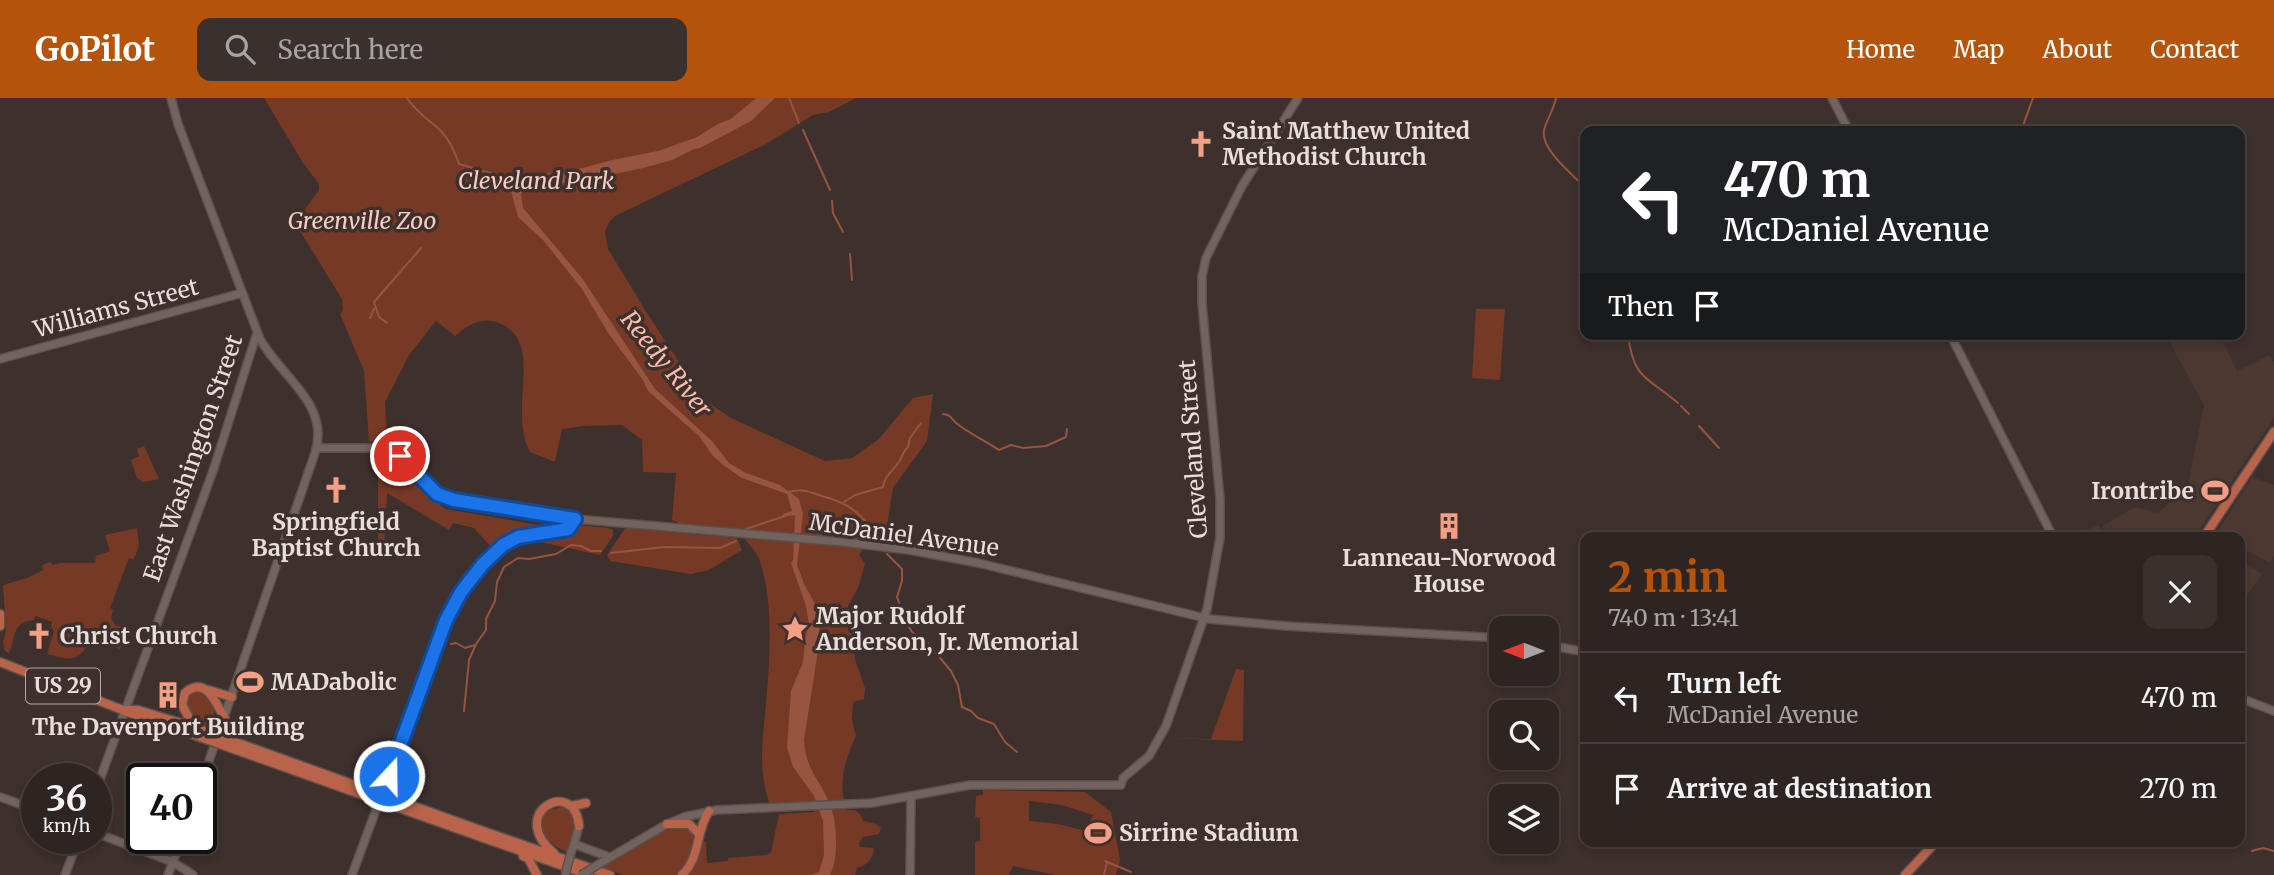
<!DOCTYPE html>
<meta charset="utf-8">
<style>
:root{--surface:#2e2421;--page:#3a302e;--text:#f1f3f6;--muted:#a7a4a5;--line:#49413f;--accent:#b45309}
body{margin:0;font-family:Merriweather,serif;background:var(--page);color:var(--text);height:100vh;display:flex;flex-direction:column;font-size:26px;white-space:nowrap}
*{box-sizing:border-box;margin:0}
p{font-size:23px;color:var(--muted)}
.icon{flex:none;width:38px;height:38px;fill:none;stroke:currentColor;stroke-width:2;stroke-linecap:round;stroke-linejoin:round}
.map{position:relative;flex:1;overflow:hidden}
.side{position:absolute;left:1580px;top:434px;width:665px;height:315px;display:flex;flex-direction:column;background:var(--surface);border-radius:14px;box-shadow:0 4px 10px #0003,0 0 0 2px var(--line)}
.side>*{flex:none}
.banner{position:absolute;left:1580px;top:28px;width:665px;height:214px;border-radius:14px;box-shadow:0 4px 10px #0003,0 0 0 2px var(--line);background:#202124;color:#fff;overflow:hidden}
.needle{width:46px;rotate:270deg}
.controls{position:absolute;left:1489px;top:518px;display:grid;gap:14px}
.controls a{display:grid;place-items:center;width:70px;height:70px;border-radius:14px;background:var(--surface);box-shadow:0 4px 10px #0003,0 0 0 2px var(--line);font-size:35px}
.speed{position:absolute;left:21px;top:665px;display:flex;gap:14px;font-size:35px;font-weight:700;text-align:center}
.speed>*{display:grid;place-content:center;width:91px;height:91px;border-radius:50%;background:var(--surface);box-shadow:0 4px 10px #0003,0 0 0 2px var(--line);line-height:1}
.speed small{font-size:18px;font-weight:400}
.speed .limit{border:4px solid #111;border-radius:10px;background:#fff;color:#111}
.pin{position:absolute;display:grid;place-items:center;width:60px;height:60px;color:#fff;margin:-30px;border:4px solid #fff;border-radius:50%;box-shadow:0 2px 7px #0007}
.me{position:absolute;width:77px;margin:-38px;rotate:21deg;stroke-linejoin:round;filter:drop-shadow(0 0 5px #0008)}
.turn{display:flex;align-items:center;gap:24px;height:147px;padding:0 28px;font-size:32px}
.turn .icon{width:91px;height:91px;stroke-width:2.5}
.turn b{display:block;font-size:49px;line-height:60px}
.then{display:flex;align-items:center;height:66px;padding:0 28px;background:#0003;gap:14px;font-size:26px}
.round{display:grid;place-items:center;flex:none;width:74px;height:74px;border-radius:14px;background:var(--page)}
.head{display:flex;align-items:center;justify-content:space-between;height:119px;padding:0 28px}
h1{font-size:42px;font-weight:700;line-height:52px;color:var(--accent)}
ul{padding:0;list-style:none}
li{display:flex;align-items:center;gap:21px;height:91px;padding:0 28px;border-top:2px solid var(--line)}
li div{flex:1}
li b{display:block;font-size:26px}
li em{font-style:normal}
header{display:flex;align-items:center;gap:42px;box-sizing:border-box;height:98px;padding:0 35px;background:var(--accent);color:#fff}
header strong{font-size:33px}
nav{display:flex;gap:38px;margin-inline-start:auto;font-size:24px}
.search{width:490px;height:63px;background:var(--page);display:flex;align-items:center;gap:18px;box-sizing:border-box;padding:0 24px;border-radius:14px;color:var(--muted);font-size:26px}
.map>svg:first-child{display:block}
.built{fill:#4c3731}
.green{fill:#763926;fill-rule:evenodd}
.water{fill:#97543f}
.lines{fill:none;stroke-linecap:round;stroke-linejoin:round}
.stream{stroke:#97543f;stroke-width:2}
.secondary-casing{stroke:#5c4f4c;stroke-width:10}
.primary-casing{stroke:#5c4f4c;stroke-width:11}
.secondary{stroke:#73635e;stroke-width:7}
.primary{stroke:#b9644a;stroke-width:8}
.secondary-bridge-casing{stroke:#5c4f4c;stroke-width:10;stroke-linecap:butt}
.primary-bridge-casing{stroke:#5c4f4c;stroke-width:11;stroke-linecap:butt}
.secondary-bridge{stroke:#73635e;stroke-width:7}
.primary-bridge{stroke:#b9644a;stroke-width:8}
.route-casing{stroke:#114b97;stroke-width:18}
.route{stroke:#1a73e8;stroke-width:12}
.labels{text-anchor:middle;stroke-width:7;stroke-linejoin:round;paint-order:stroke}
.shield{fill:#3e302c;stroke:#b5aaa7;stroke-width:2}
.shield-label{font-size:21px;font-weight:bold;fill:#e8dedc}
.poi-label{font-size:23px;font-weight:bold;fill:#e8dedc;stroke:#3e302c;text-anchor:start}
.park-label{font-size:23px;font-style:italic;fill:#f7cdc1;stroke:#3e302c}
.street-label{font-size:23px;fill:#e8dedc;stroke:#3e302c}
.water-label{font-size:24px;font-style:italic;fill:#fabdaa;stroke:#3e302c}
</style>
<header>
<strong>GoPilot</strong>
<div class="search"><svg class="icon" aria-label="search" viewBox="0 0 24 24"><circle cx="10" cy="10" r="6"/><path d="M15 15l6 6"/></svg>Search here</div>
<nav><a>Home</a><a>Map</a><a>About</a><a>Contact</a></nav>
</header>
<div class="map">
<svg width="2274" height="777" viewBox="0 0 2274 777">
<rect width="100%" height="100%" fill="#3e302c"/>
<g class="built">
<path d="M2189,236H2219L2237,273L2269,257L2274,264V320L2197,436L2200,439H2068L2099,427L2105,438L2102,429L2134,409L2158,415L2188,387L2204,307L2170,245Z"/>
<path d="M2252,379L2274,387V458L2270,465L2240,449V439H2223L2216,436Z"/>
<path d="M2240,463L2262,476L2240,507Z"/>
</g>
<g class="green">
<path d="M264,0H856L829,14L813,17L766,46L615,118L609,124L605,134L608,151L647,215L703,301L731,320L825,363L852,360L879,341L913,300L933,296L927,343L893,390L885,441L865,447L859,457L865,466L858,490L848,508L854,542L855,561L865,590L864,601L853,604L852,622L856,638C845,661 837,687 847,712H855L861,717L863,723L876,726L881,730L879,736L863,739L859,745L860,749L874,750C874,760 866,768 857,770L855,777H687L696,766L701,742L706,744L707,765L728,763V760L767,757L771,754L779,716L814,714L811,704L785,707L770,706C757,670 763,642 766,605C770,562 774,501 759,461C756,453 748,445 743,439L679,428L678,424L672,422L676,375L643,374L642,342L622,327L584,328L562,331L555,364L530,354C524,342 522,330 522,317C520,287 536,240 499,225C482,218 468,227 455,238L436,223L409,257L385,304L387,343L369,344L364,273L340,216L343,212L342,201L295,125L319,92V86L303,65Z"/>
<path d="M1476,211H1505L1500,282L1472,280Z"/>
<path d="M144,348L159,381L143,384L137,380L131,362L139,358L137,351Z"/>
<path d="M378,360H393L428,399L446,411L544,428L510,436L492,450L474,430L453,425L449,432L387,395L384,453L383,460L378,459Z"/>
<path d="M576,427L608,430L613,432V438L600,457L540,444L563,440V435L570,434Z"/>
<path d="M137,430L139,448L134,461L129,460L110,510L113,512L111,520L115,527L127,531L120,551L92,541C76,566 72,562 47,556L54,533L51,529L52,524L36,518L34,522C10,525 17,539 9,555L5,553L3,544L6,532L3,487L27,480L43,472L42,467L51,464L52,467L60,465H95L96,458L110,453L105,437Z"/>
<path d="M627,430L737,440L742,452L709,472L691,476L610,463L607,457L624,432Z"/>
<path d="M1236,571L1244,572L1243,643L1168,640L1211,641Z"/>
<path d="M198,594C213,601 218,616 212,630C199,625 183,614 188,598Z"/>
<path d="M983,692L1085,694L1111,714L1120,762L1116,777H1055L1013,768L1009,777H975V744L980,743V720L975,719L976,698L983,697ZM1029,703L1062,707L1093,717L1086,733L1058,726L1029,723Z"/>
<path d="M563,709L571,713L576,725L567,754C549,747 532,730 548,712Z"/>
<path d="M685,728L693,736C696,752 688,767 676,777H623L602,769C625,755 658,729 685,728Z"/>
</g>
<path class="water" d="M756,0H775L751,23L700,50L694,51L672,62L643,70L577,84L527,89L521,96L523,110L582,180L655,291L712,343L729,365L746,375L780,387L799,401L803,416L797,467L805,488L817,509L820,540L804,642C806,674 820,680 830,707C835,720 836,732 836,745C836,757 835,766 830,777H811L819,774L824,757L823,723L814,698L793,669L787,649L791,593L803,564L805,542L809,526L806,508L791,465L793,462L795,417L782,419L783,416L792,413L787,396L742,380L723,367L713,358L699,338L648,293L643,282L608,235L582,191L543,142L518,119L511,93L514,84L524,78L575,72L608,63L658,53L697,39L718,26L731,21Z"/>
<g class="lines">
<g class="stream">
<path d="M407,0C416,14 428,21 440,32C449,41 455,54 459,66L490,75L516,87"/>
<path d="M789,0L799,25"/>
<path d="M1556,0C1554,11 1547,21 1544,32C1540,51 1573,77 1586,90"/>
<path d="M803,32L830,92"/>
<path d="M2021,33L2033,0"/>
<path d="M832,103L833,115L843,134"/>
<path d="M850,156L852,182"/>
<path d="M370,220L374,211"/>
<path d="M387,225L379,219L374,204L421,150"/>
<path d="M1628,236C1633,282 1648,279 1678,305"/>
<path d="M1681,308L1689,316"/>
<path d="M943,316C951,317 951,320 956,325C970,336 986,343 999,352L1011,347L1023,350L1046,348L1066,339L1067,331"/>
<path d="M1699,328L1719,350"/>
<path d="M789,394C801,390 810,394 822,398C856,407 861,419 884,444"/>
<path d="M844,404L855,397L883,389C885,377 892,374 899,364C903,358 902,354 908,349L910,340L921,325"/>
<path d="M746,431L785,418"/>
<path d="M611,455L664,449L720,450L736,443"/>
<path d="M887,456L902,471V483L897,499L906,524L912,534L926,543L951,573L958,587L962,609L971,613L978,620L994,626L1005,644L1017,654"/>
<path d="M451,546L456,545L465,550L475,547"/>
<path d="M464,613L469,562L476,546L486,532V521L495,503L497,484L504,469L518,460L529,461L556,456L571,447L581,448L591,453H601"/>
<path d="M2252,753L2263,750L2274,753"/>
<path d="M1105,763L1131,774"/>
<path d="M1104,777L1107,764"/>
</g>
<defs>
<g id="secondary">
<path d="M171,0L178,26L260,241C280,278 331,306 315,355L201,686"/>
<path d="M1832,0L1849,33"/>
<path d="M1950,236L2053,439"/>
<path d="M0,261L242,195"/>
<path d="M317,350H395L437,395L454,402L575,421L842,444L909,452L978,465L1209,521L1286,528L1502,540"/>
<path d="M1547,547L1586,554"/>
<path d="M2240,600L2274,613"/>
<path d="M96,692L213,373L257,235"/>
<path d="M0,699L37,712"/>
<path d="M96,735L173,764L193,777"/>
<path d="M574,746L609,759"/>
<path d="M573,750L579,728"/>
<path d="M604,763L667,726L684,719L717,712L872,705L970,687H1121L1123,680L1149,658L1166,628L1207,511L1220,440V401L1202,205V178L1206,160L1242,88L1298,0"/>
<path d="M65,777L79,740"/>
<path d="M168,777L182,740"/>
<path d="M352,777L446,522C459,494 487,450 518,439C534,434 552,434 568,431L575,421"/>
<path d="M910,777L911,698"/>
</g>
<g id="primary">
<path d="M2204,439L2274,334"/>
<path d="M0,516V528"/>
<path d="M0,564L138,618L200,639"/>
<path d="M208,592L232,599"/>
<path d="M129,612H138L194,629"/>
<path d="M194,629L182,607L185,595C206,577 216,605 225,621"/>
<path d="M572,708L586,705"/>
<path d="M667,726H689L699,736"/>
<path d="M480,732L610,777"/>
<path d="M478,738L589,777"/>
<path d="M554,755C506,716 574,677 579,728"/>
<path d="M523,758L528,760L537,777"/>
<path d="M682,777C701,759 695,734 709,713"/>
<path d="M1905,777L1936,744"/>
</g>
</defs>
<use href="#secondary" class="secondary-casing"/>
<use href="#primary" class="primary-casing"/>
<use href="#secondary" class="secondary"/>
<use href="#primary" class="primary"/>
<defs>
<g id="secondary-bridge">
<path d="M565,777L572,751"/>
<path d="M581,777L604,763"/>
</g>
<g id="primary-bridge">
<path d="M202,632L480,732"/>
<path d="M200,639L478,738"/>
</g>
</defs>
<use href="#secondary-bridge" class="secondary-bridge-casing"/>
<use href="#primary-bridge" class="primary-bridge-casing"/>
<use href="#secondary-bridge" class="secondary-bridge"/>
<use href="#primary-bridge" class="primary-bridge"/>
</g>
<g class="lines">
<defs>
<path id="route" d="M389,678L446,522L461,494L483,466L503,447L518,439L568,431L575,421L454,402L437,396L400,358"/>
</defs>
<use href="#route" class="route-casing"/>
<use href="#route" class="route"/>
</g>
<defs>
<symbol id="church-bare" viewBox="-9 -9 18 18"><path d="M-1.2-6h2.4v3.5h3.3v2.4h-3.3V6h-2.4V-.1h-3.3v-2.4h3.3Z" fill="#f39f85" stroke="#3e302c" stroke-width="2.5" paint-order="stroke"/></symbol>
<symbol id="stadium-bare" viewBox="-9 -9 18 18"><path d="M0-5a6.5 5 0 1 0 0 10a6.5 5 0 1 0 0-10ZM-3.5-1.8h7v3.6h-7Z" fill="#f39f85" stroke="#3e302c" stroke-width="2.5" paint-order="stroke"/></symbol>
<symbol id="building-bare" viewBox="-9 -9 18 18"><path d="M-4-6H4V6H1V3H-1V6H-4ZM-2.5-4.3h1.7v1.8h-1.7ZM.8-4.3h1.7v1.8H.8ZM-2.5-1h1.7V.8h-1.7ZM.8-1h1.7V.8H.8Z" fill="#f39f85" stroke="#3e302c" stroke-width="2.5" paint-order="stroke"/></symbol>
<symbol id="sight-bare" viewBox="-9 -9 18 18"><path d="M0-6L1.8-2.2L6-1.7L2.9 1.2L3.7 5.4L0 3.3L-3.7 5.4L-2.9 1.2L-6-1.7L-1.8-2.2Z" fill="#f39f85" stroke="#3e302c" stroke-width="2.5" paint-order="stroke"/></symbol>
</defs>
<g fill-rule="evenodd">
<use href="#church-bare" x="1182" y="27" width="38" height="38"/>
<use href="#church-bare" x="317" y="373" width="38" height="38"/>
<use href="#stadium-bare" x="2196" y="374" width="38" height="38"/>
<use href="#building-bare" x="1430" y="409" width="38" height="38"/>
<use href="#sight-bare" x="776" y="512" width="38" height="38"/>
<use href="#church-bare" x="20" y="519" width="38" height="38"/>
<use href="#stadium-bare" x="231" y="565" width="38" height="38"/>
<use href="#building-bare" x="149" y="578" width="38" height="38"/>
<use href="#stadium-bare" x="1079" y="716" width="38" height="38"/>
</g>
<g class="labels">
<rect class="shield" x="26" y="570.5" width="74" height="35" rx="5"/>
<g class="shield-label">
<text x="63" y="595">US 29</text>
</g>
<g class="poi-label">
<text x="1222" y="41">Saint Matthew United<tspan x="1222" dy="26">Methodist Church</tspan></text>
<text x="2194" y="401" text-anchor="end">Irontribe</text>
<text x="336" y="432" text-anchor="middle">Springfield<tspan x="336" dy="26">Baptist Church</tspan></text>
<text x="1449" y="468" text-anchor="middle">Lanneau-Norwood<tspan x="1449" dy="26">House</tspan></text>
<text x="816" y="526">Major Rudolf<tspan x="816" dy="26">Anderson, Jr. Memorial</tspan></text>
<text x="60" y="546">Christ Church</text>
<text x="271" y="592">MADabolic</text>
<text x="168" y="637" text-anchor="middle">The Davenport Building</text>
<text x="1119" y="743">Sirrine Stadium</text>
</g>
<g class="park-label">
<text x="536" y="91">Cleveland Park</text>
<text x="362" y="131">Greenville Zoo</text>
</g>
<g class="street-label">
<text transform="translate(116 210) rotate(-15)" y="8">Williams Street</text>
<text transform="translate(1193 351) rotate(-94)" y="8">Cleveland Street</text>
<text transform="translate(193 360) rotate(-71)" y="8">East Washington Street</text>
<text transform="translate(904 437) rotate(8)" y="8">McDaniel Avenue</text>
</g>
<g class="water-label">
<text transform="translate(666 266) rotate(51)" y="8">Reedy River</text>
</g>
</g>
</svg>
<div class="controls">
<a><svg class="needle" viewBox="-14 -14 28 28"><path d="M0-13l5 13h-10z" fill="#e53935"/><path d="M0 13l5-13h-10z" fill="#a7a4a5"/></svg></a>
<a><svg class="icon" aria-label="search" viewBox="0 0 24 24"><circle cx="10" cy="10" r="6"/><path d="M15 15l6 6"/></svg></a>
<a><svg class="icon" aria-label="layers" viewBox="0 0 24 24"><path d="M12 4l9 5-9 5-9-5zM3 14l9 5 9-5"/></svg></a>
</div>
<div class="speed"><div>36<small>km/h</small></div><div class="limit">40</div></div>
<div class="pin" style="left:400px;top:358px;background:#d93025"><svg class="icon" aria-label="arrive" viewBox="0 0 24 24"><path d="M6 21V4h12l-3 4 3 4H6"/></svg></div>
<svg class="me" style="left:389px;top:678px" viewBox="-20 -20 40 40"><circle r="17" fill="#1a73e8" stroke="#fff" stroke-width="3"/><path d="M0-11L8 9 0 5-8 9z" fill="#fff"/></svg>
<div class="banner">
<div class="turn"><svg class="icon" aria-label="left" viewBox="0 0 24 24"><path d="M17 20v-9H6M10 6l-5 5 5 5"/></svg><div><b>470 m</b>McDaniel Avenue</div></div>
<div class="then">Then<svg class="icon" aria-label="arrive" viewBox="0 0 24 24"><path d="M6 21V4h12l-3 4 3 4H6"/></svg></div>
</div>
<section class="side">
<div class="head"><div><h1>2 min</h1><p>740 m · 13:41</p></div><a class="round"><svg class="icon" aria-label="close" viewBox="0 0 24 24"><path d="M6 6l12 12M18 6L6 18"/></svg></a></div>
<ul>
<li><svg class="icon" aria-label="left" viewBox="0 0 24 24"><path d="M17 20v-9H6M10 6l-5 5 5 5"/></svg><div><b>Turn left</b><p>McDaniel Avenue</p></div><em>470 m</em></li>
<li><svg class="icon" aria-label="arrive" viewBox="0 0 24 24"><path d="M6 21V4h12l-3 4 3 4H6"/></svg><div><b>Arrive at destination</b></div><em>270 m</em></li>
</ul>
</section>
</div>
